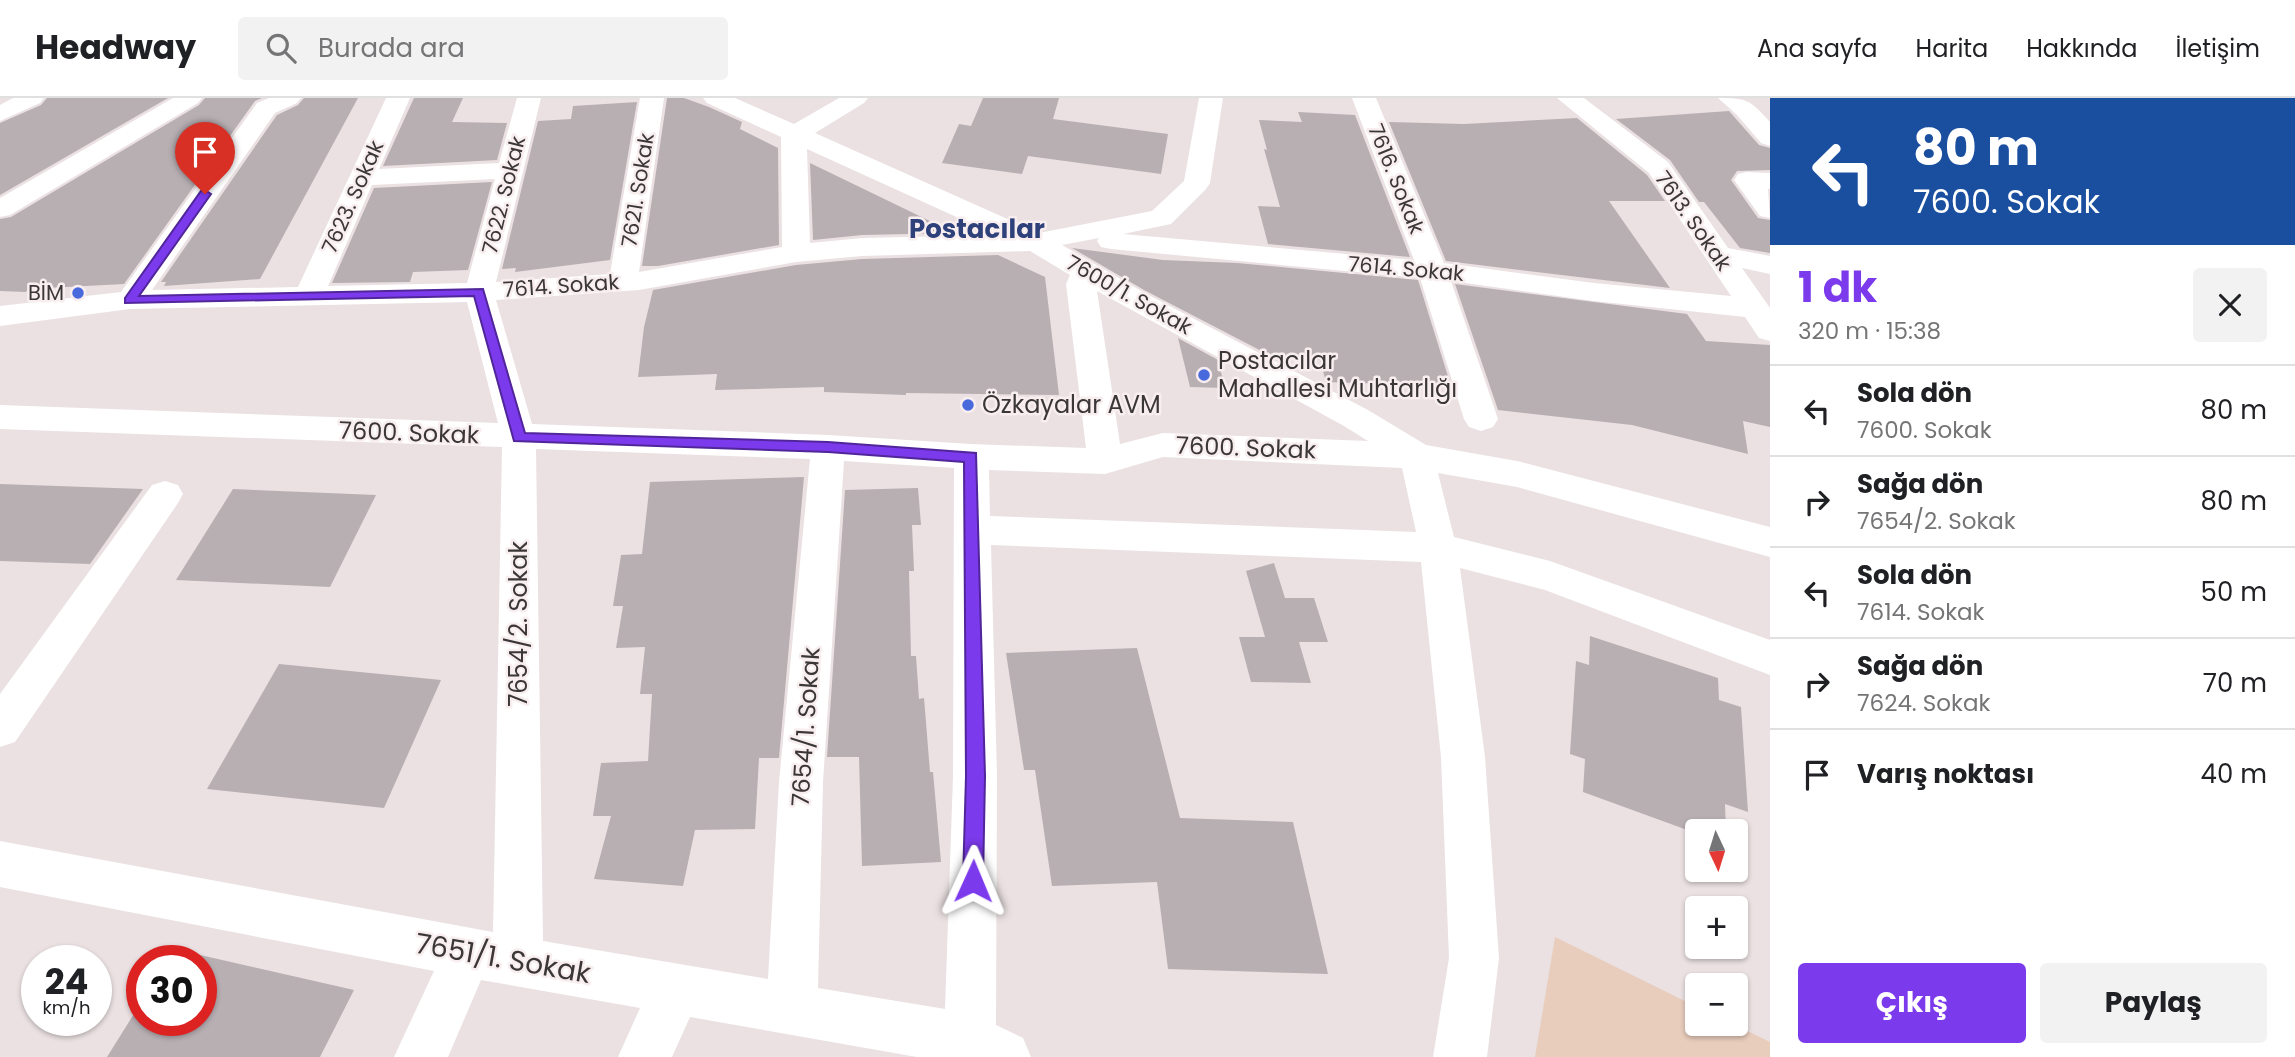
<!DOCTYPE html>
<html lang="tr">
<meta charset="utf-8">
<style>
:root{--surface:#fff;--page:#f2f2f2;--text:#202124;--muted:#757577;--line:#e0e0e0;--accent:#7c3aed}
body{margin:0;font-family:Poppins,sans-serif;background:var(--page);color:var(--text);height:100vh;display:flex;flex-direction:column;font-size:26px;white-space:nowrap}
*{box-sizing:border-box;margin:0}
p{font-size:23px;color:var(--muted)}
.icon{flex:none;width:38px;height:38px;fill:none;stroke:currentColor;stroke-width:2;stroke-linecap:round;stroke-linejoin:round}
.map{position:relative;flex:1;overflow:hidden}
.details{display:flex;flex-direction:column;background:var(--surface);width:525px}
.details>*{flex:none}
.guide{background:#1a4fa0;color:#fff;overflow:hidden}
.needle{width:46px;rotate:176deg}
.tools{position:absolute;left:1685px;top:721px;display:grid;gap:14px}
.tools a{display:grid;place-items:center;width:63px;height:63px;border-radius:7px;background:var(--surface);box-shadow:0 2px 5px #0004;font-size:35px}
.speed{position:absolute;left:21px;top:847px;display:flex;gap:14px;font-size:35px;font-weight:700;text-align:center}
.speed>*{display:grid;place-content:center;width:91px;height:91px;border-radius:50%;background:var(--surface);box-shadow:0 2px 5px #0004;line-height:1}
.speed small{font-size:18px;font-weight:400}
.speed .limit{border:10px solid #d22;background:#fff;color:#111}
.pin{position:absolute;display:grid;place-items:center;width:60px;height:60px;color:#fff;margin:-72px -30px;border-radius:50% 50% 50% 0;rotate:-45deg;box-shadow:0 0 7px #0007}
.pin .icon{rotate:45deg}
.me{position:absolute;width:77px;margin:-38px;rotate:1deg;stroke-linejoin:round;filter:drop-shadow(0 0 5px #0008)}
.turn{display:flex;align-items:center;gap:24px;height:147px;padding:0 28px;font-size:32px}
.turn .icon{width:91px;height:91px;stroke-width:2.5}
.turn b{display:block;font-size:49px;line-height:60px}
.round{display:grid;place-items:center;flex:none;width:74px;height:74px;border-radius:7px;background:var(--page)}
.head{display:flex;align-items:center;justify-content:space-between;height:119px;padding:0 28px}
h1{font-size:42px;font-weight:700;line-height:52px;color:var(--accent)}
.primary-button{display:flex;gap:14px;margin-top:auto;padding:14px 28px}
.primary-button a{flex:1;height:80px;border-radius:7px;background:var(--accent);color:#fff;font-size:28px;font-weight:700;line-height:80px;text-align:center}
.primary-button a+a{background:var(--page);color:var(--text)}
ul{padding:0;list-style:none}
li{display:flex;align-items:center;gap:21px;height:91px;padding:0 28px;border-top:2px solid var(--line)}
li div{flex:1}
li b{display:block;font-size:26px}
li em{font-style:normal}
header{display:flex;align-items:center;gap:42px;box-sizing:border-box;height:98px;padding:0 35px;background:var(--surface);border-bottom:2px solid var(--line)}
header strong{font-size:33px}
nav{display:flex;gap:38px;margin-inline-start:auto;font-size:24px}
.search{width:490px;height:63px;background:var(--page);display:flex;align-items:center;gap:18px;box-sizing:border-box;padding:0 24px;border-radius:7px;color:var(--muted);font-size:26px}
main{display:flex;flex:1;min-height:0}
.map>svg:first-child{display:block}
.green{fill:#e8ccbc}
.building{fill:#b8afb3}
.lines{fill:none;stroke-linecap:round;stroke-linejoin:round}
.minor{fill:#fff;fill-rule:evenodd}
.route{fill:#7c3aed;stroke:#51269a;stroke-width:2}
.poi-dot{fill:#486add;stroke:#f8eeef;stroke-width:2.5}
.labels{text-anchor:middle;stroke-width:5;stroke-linejoin:round;paint-order:stroke}
.far-street-label{font-size:21px;fill:#3b3738;stroke:#f8eeef}
.far-poi-label{font-size:21px;fill:#3b3738;stroke:#f8eeef;text-anchor:end}
.poi-label{font-size:24px;fill:#3b3738;stroke:#f8eeef;text-anchor:start}
.street-label{font-size:24px;fill:#3b3738;stroke:#f8eeef}
.far-district-label{font-size:26px;font-weight:bold;fill:#2e417a;stroke:#f8eeef}
.near-street-label{font-size:28px;fill:#3b3738;stroke:#f8eeef}
</style>
<header>
<strong>Headway</strong>
<div class="search"><svg class="icon" aria-label="search" viewBox="0 0 24 24"><circle cx="10" cy="10" r="6"/><path d="M15 15l6 6"/></svg>Burada ara</div>
<nav><a>Ana sayfa</a><a>Harita</a><a>Hakkında</a><a>İletişim</a></nav>
</header>
<main>
<div class="map">
<svg width="1770" height="959" viewBox="0 0 1770 959">
<rect width="100%" height="100%" fill="#ebe1e2"/>
<path class="green" d="M1555,839L1697,909L1698,926H1733L1770,944V959H1535Z"/>
<g class="building">
<path d="M47,0H168L0,97V25L41,7Z"/>
<path d="M205,0H262L255,3L124,186L28,191L26,194L0,193V121L11,119L199,7Z"/>
<path d="M304,0H358L260,181L164,188L166,184H161L277,17L298,7Z"/>
<path d="M414,0H463L452,24L507,25L497,62L383,68Z"/>
<path d="M667,0H684L709,9L742,24L740,31L778,50L779,147L658,168H642Z"/>
<path d="M983,0H1059L1053,21L1168,36L1161,76L1028,58L1022,76L942,65L959,26L971,28Z"/>
<path d="M637,4L610,162L515,174L516,170L502,171L538,23L571,21L573,8Z"/>
<path d="M1729,13L1759,47L1770,50V72L1737,73L1731,82L1758,120L1770,122V155L1740,150L1704,104H1699L1670,62L1616,21Z"/>
<path d="M1298,14L1355,17L1410,159L1268,146L1258,108L1280,109L1264,51L1267,52L1259,22L1302,24Z"/>
<path d="M1577,20L1647,77L1665,103H1609L1670,190L1446,163L1389,24L1464,26Z"/>
<path d="M810,65L934,125L955,135L862,137L813,142Z"/>
<path d="M492,84L468,172L413,174L410,184L332,185L374,90Z"/>
<path d="M1072,150L1163,162L1237,165L1418,182L1451,288L1326,284L1320,262L1273,259L1144,192Z"/>
<path d="M998,157L1045,179L1059,297L906,295V297L824,294V289L715,292L717,276L638,279L644,229L653,192L796,167L862,161Z"/>
<path d="M1455,186L1687,216L1706,243L1770,247V329L1743,323L1748,356L1632,327L1498,312Z"/>
<path d="M1178,240L1218,262L1225,290L1190,289Z"/>
<path d="M804,379L779,660H759L755,731L695,732L683,788L594,781L611,718H593L601,665L648,663L652,596H640L645,549L616,550L623,508H613L621,457L642,456L650,384Z"/>
<path d="M0,386L143,391L90,466L0,463Z"/>
<path d="M918,390L921,427H912L914,473H909L911,558H916L919,601L924,600L930,674H933L941,764L862,768L859,659H827L845,392Z"/>
<path d="M233,391L376,397L330,489L176,482Z"/>
<path d="M1274,465L1285,500H1314L1328,544H1299L1311,585L1251,584L1239,539H1265L1246,473Z"/>
<path d="M1590,538L1718,580L1719,602L1741,609L1748,714L1725,706L1726,733H1690L1583,694L1585,661L1570,656L1576,563L1589,567Z"/>
<path d="M1137,550L1180,720L1293,724L1328,876L1168,871L1157,784L1052,788L1035,672H1024L1006,555Z"/>
<path d="M279,566L441,582L384,710L207,691Z"/>
<path d="M174,851L354,892L320,959H107L142,903V922H201V863H167Z"/>
</g>
<g class="lines">
<g class="minor">
<path d="M13,0H44L40,5L0,23V7Z"/>
<path d="M173,0H202L198,5L10,117L0,119V100Z"/>
<path d="M269,0H301L297,5L275,15L152,192L298,189L386,0H410L379,71L499,65L517,0H541L496,184L610,176L640,0H664L639,174L782,149L781,39L707,5L703,0H735L794,26L839,0H868L864,5L815,35L1039,135L1152,113L1184,83L1199,0H1223L1210,85L1206,91L1171,126L1123,136L1414,162L1352,0H1376L1444,165L1594,185L1731,198L1649,75L1557,0H1584L1668,64L1728,150L1770,158V176L1742,170L1770,210V243L1759,240L1745,219L1594,203L1451,183L1498,321L1493,329L1481,333L1469,329L1464,321L1420,180L1111,151L1101,149L1097,143L1099,140L1062,147L1143,194L1368,312L1426,347L1517,363L1770,429V459L1517,389L1438,375L1454,439L1550,463L1770,542V577L1545,492L1460,470L1485,659L1499,860L1487,959H1433L1449,860L1441,659L1421,464L991,447L997,678L996,927L1023,940L1031,959H917L690,919L672,959H618L640,910L481,882L448,959H394L434,873L0,789V743L493,834L502,349L0,331V307L498,325L467,204L130,211L0,228V208L121,194L257,5ZM807,51L996,137L862,140L810,145ZM495,81L467,185L328,188L372,87ZM1030,153L1070,177L1066,186L1086,350L971,346L828,337L532,326L496,202L639,192L796,164L862,158ZM1097,193L1344,328L1368,343L1163,335L1120,346ZM536,351L810,361L779,684L768,881L543,843ZM1163,359L1402,370L1416,434L990,418L989,372L1105,376ZM844,363L954,370L953,678L945,911L818,890L823,684Z"/>
<path d="M1718,0C1748,0 1750,2 1770,24V48L1761,45L1737,17Z"/>
<path d="M1747,74L1770,75V91H1768L1770,120L1760,118L1734,82L1738,76Z"/>
<path d="M165,383L178,387L183,396L178,405L15,644L0,649V596L152,387Z"/>
</g>
</g>
<path class="route" d="M205,92L211,96L139,198L483,191L525,335L828,344L976,355L985,678L983,783L980,790L973,793L966,790L963,783L966,678L964,364L828,354L514,343L474,198L125,205V200L201,93Z"/>
<g class="poi-dot">
<circle cx="78" cy="195" r="7"/>
<circle cx="1204" cy="277" r="7"/>
<circle cx="968" cy="307" r="7"/>
</g>
<g class="labels">
<g class="far-street-label">
<text transform="translate(1396 81) rotate(68)" y="7">7616. Sokak</text>
<text transform="translate(638 92) rotate(-81)" y="7">7621. Sokak</text>
<text transform="translate(504 97) rotate(-76)" y="7">7622. Sokak</text>
<text transform="translate(353 99) rotate(-66)" y="7">7623. Sokak</text>
<text transform="translate(1693 123) rotate(55)" y="7">7613. Sokak</text>
<text transform="translate(1406 171) rotate(5)" y="7">7614. Sokak</text>
<text transform="translate(561 188) rotate(-4)" y="7">7614. Sokak</text>
<text transform="translate(1129 197) rotate(29)" y="7">7600/1. Sokak</text>
</g>
<g class="far-poi-label">
<text x="64" y="202">BİM</text>
</g>
<g class="poi-label">
<text x="1218" y="271">Postacılar<tspan x="1218" dy="28">Mahallesi Muhtarlığı</tspan></text>
<text x="982" y="315">Özkayalar AVM</text>
</g>
<g class="street-label">
<text transform="translate(409 335) rotate(2)" y="8">7600. Sokak</text>
<text transform="translate(1246 350) rotate(2)" y="8">7600. Sokak</text>
<text transform="translate(519 526) rotate(-90)" y="8">7654/2. Sokak</text>
<text transform="translate(806 629) rotate(-86)" y="8">7654/1. Sokak</text>
</g>
<g class="far-district-label">
<text x="977" y="140">Postacılar</text>
</g>
<g class="near-street-label">
<text transform="translate(503 860) rotate(10)" y="10">7651/1. Sokak</text>
</g>
</g>
</svg>
<div class="tools">
<a><svg class="needle" viewBox="-14 -14 28 28"><path d="M0-13l5 13h-10z" fill="#e53935"/><path d="M0 13l5-13h-10z" fill="#757577"/></svg></a>
<a>+</a>
<a>−</a>
</div>
<div class="speed"><div>24<small>km/h</small></div><div class="limit">30</div></div>
<div class="pin" style="left:205px;top:96px;background:#d93025"><svg class="icon" aria-label="arrive" viewBox="0 0 24 24"><path d="M6 21V4h12l-3 4 3 4H6"/></svg></div>
<svg class="me" style="left:973px;top:783px" viewBox="-20 -20 40 40"><path d="M0-17L14 15 0 8-14 15z" fill="#7c3aed" stroke="#fff" stroke-width="4"/></svg>
</div>
<section class="details">
<div class="guide">
<div class="turn"><svg class="icon" aria-label="left" viewBox="0 0 24 24"><path d="M17 20v-9H6M10 6l-5 5 5 5"/></svg><div><b>80 m</b>7600. Sokak</div></div>
</div>
<div class="head"><div><h1>1 dk</h1><p>320 m · 15:38</p></div><a class="round"><svg class="icon" aria-label="close" viewBox="0 0 24 24"><path d="M6 6l12 12M18 6L6 18"/></svg></a></div>
<ul>
<li><svg class="icon" aria-label="left" viewBox="0 0 24 24"><path d="M17 20v-9H6M10 6l-5 5 5 5"/></svg><div><b>Sola dön</b><p>7600. Sokak</p></div><em>80 m</em></li>
<li><svg class="icon" aria-label="right" viewBox="0 0 24 24"><path d="M7 20v-9h11M14 6l5 5-5 5"/></svg><div><b>Sağa dön</b><p>7654/2. Sokak</p></div><em>80 m</em></li>
<li><svg class="icon" aria-label="left" viewBox="0 0 24 24"><path d="M17 20v-9H6M10 6l-5 5 5 5"/></svg><div><b>Sola dön</b><p>7614. Sokak</p></div><em>50 m</em></li>
<li><svg class="icon" aria-label="right" viewBox="0 0 24 24"><path d="M7 20v-9h11M14 6l5 5-5 5"/></svg><div><b>Sağa dön</b><p>7624. Sokak</p></div><em>70 m</em></li>
<li><svg class="icon" aria-label="arrive" viewBox="0 0 24 24"><path d="M6 21V4h12l-3 4 3 4H6"/></svg><div><b>Varış noktası</b></div><em>40 m</em></li>
</ul>
<div class="primary-button"><a>Çıkış</a><a>Paylaş</a></div>
</section>
</main>
